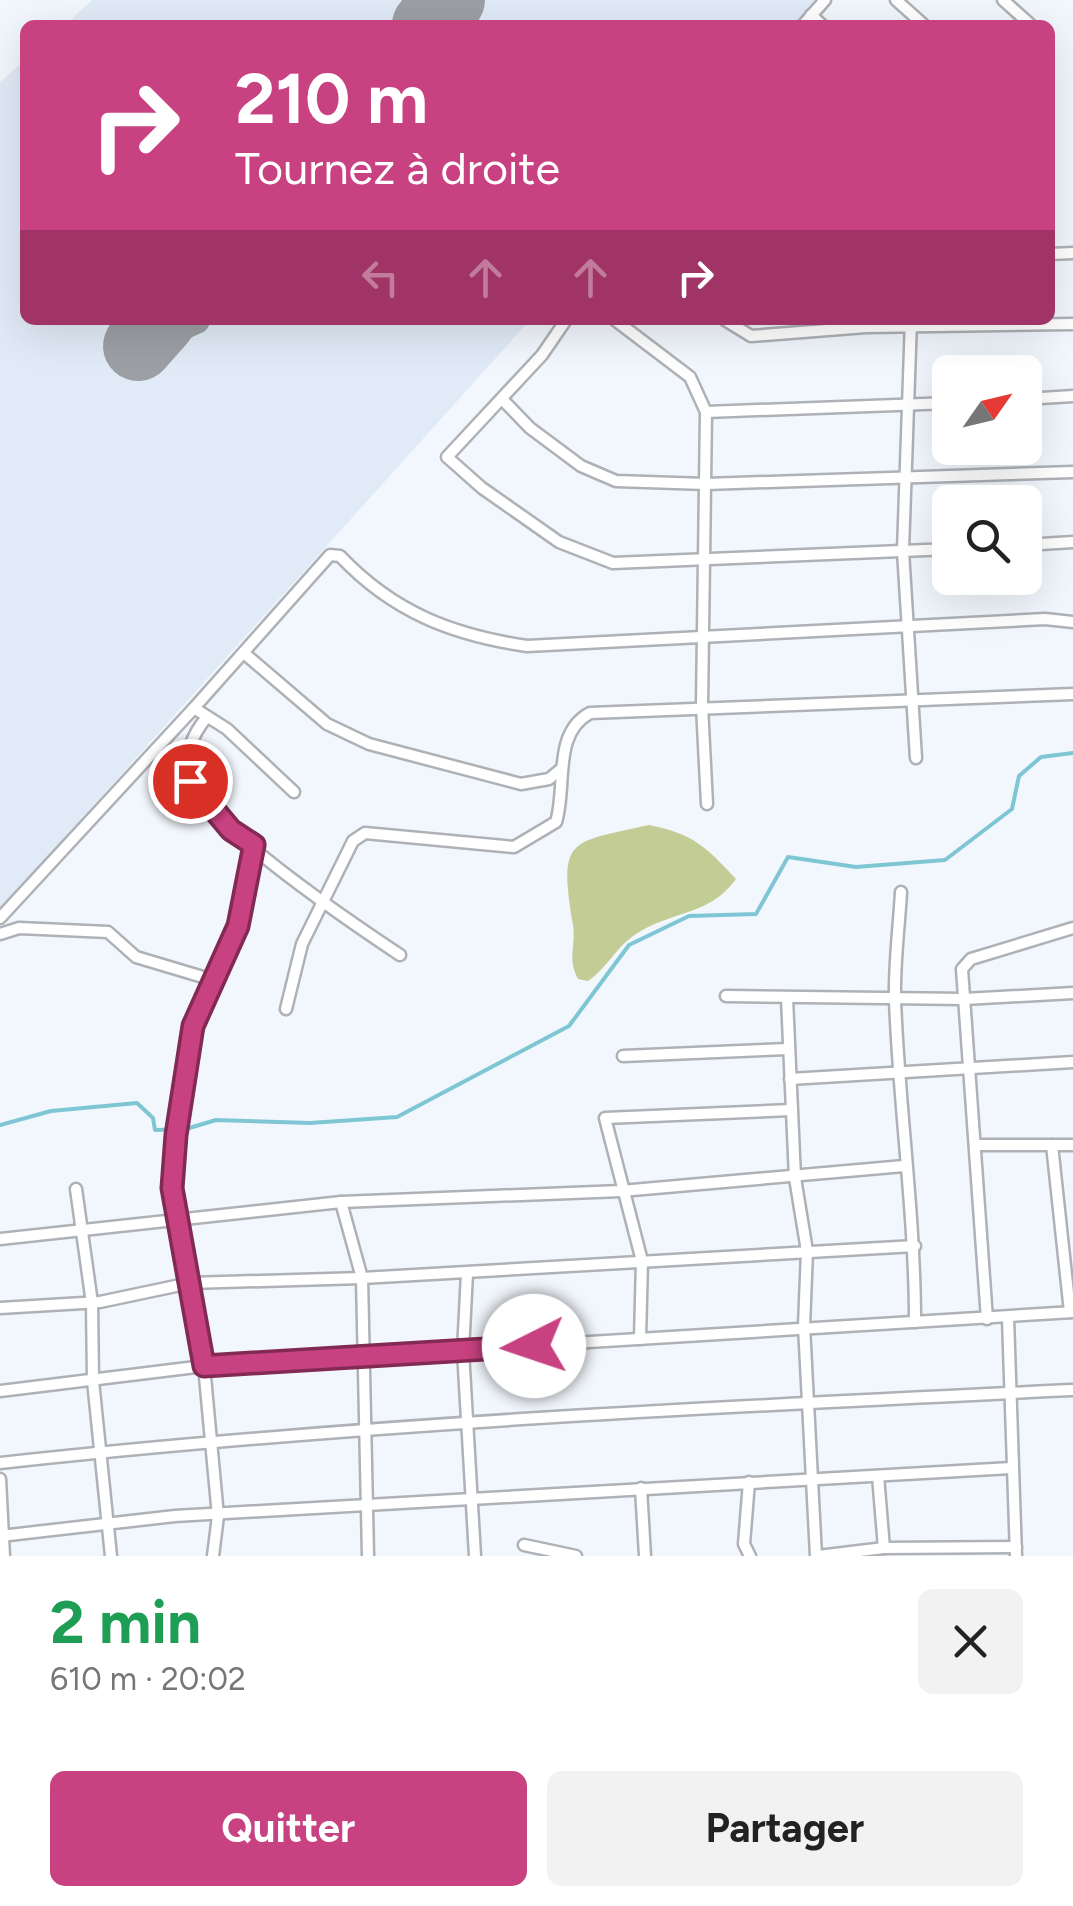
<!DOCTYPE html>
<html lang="fr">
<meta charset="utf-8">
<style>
:root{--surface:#fff;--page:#f2f2f2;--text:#222;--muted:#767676;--accent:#c84180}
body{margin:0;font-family:Figtree,sans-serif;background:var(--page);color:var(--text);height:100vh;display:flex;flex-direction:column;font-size:38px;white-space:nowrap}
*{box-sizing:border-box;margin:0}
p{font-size:32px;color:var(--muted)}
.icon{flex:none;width:55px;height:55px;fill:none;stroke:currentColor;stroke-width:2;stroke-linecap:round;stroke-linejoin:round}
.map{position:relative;height:1556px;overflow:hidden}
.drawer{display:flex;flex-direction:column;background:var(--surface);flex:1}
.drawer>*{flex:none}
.banner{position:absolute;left:20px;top:20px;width:1035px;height:305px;border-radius:15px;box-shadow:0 10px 40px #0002;background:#c84180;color:#fff;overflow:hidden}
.needle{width:65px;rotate:56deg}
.fabs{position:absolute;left:932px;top:355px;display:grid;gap:20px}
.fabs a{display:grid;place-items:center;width:110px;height:110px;border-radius:15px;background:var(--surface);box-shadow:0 10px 40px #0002;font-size:50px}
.pin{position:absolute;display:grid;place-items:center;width:85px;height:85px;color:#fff;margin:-42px;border:5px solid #fff;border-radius:50%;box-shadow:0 2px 10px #0007}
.me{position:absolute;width:110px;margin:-55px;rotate:266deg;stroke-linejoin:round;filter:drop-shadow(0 0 8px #0008)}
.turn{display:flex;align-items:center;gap:35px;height:210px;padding:0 50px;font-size:45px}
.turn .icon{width:130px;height:130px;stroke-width:2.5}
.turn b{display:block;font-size:70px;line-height:85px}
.lanes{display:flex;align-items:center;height:95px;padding:0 50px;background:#0003;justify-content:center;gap:50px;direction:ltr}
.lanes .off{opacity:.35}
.round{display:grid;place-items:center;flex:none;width:105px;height:105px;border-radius:15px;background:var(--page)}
.head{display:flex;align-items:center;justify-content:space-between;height:170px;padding:0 50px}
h1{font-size:60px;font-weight:700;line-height:75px;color:#1e9e55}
.primary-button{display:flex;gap:20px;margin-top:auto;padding:20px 50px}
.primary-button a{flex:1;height:115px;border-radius:15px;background:var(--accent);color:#fff;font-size:40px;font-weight:700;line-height:115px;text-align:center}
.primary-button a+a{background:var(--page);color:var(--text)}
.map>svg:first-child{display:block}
.built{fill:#e1ebf7}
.green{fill:#c4cc96}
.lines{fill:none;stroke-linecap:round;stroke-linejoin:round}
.stream{stroke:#7fc6d4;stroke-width:4}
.taxiway{stroke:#9c9fa4;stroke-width:28}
.runway{stroke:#9c9fa4;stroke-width:70}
.minor-casing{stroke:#aeb2b7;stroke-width:15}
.minor{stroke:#fff;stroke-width:10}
.route-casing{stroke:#822a53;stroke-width:25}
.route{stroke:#c84180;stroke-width:18}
</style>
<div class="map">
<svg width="1073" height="1556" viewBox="0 0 1073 1556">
<rect width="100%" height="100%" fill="#f2f7fd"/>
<g class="built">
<path d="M92,0H817L794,25H65Z"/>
<path d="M25,60V320H530L0,909V82Z"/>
</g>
<path class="green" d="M649,825C694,834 706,847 736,879C709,917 670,910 633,936C616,948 605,970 588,981L578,979C567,958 576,947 573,925C559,838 567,843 649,825Z"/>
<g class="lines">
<path class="stream" d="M0,1125L51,1111L137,1103L153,1118L155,1130L186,1129L216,1120L310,1123L397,1117L569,1026L629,945L689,916L756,914L788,857L856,867L945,860L1012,809L1019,776L1041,757L1073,753"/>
<path class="taxiway" d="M122,320L138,346L196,320"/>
<g class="runway">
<path d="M427,25L450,0"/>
<path d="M138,346L161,320"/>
</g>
<defs>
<g id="minor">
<path d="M896,0L924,25"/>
<path d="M1003,0L1031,25"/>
<path d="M811,15L822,25"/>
<path d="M803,25L825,0"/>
<path d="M1050,254L1073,253"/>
<path d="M566,320L542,355L447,457L482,488L559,542L613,563L950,549"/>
<path d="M615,320L690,377L706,412L702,706L707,804"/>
<path d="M725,320L751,336L866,327L1073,324"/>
<path d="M911,320L903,551L916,758"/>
<path d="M502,399L530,428L581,466L616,481L706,484L1073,472"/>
<path d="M1025,399L1073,396"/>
<path d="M706,412L950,403"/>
<path d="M1025,545L1073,542"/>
<path d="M245,654L327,724L369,744L521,784L549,779L561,769"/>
<path d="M207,717C194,732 180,760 191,781C214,830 352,923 400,955"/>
<path d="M294,792L227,729L194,708L330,555L340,556C393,612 452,635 527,646L1045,619L1073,622"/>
<path d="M901,892C899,928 894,964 895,1000C899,1108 915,1214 915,1322"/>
<path d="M0,918L194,708"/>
<path d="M0,934L19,928L108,932L136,957L213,980"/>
<path d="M726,996L964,999L1073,993"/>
<path d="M787,998L795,1178L807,1251L804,1326L816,1556"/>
<path d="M286,1009L302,944L353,841L365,833L514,847L556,822C567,787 552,733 590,713L1073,694"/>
<path d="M623,1056L788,1049"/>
<path d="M790,1079L1073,1062"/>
<path d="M975,1145H1073"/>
<path d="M1052,1145L1070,1312"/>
<path d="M76,1189L92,1303L93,1381L111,1556"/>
<path d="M341,1202L362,1278L368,1556"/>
<path d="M0,1239L341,1202L621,1191L904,1166"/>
<path d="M467,1273L463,1351L475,1556"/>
<path d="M0,1308L100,1302L190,1283L362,1278L915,1246"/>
<path d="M1008,1318L1016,1556"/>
<path d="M987,1319L962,969L971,959L1073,928"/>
<path d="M640,1339L642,1261L605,1118L791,1110"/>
<path d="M0,1391L204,1366L1073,1312"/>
<path d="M0,1463C356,1424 715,1407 1073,1390"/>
<path d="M878,1476L884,1548L1016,1547"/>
<path d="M0,1479L4,1556"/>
<path d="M749,1482L744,1544L750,1556"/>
<path d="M641,1488L645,1556"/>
<path d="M0,1536L175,1516L1011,1468"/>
<path d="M524,1545L576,1556"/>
<path d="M213,1556L218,1516L204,1366L171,1188L193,1025L238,926L254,845"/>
<path d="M818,1556L884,1548"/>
</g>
</defs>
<use href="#minor" class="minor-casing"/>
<use href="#minor" class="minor"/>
</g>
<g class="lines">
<defs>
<path id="route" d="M190,781L231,830L254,845L238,926L193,1026L176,1135L172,1188L204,1366L534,1346"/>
</defs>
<use href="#route" class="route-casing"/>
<use href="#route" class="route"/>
</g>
</svg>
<div class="fabs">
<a><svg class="needle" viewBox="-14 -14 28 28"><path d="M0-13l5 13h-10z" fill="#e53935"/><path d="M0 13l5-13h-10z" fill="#767676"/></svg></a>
<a><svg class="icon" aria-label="search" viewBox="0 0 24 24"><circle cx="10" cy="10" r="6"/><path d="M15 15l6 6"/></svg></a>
</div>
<div class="pin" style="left:190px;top:781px;background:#d93025"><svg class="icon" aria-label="arrive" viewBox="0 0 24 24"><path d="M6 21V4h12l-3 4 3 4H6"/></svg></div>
<svg class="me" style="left:534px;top:1346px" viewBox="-20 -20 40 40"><circle r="19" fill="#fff"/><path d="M0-13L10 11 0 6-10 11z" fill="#c84180"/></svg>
<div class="banner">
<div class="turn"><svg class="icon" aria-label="right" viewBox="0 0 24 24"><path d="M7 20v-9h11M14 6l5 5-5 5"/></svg><div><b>210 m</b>Tournez à droite</div></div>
<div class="lanes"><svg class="icon off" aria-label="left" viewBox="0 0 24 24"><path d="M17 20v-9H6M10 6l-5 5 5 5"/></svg><svg class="icon off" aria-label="ahead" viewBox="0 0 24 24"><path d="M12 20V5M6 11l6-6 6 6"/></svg><svg class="icon off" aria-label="ahead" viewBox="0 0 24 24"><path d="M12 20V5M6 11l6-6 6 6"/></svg><svg class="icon" aria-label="right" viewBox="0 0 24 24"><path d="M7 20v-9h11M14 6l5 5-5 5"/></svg></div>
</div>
</div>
<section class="drawer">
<div class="head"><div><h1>2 min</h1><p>610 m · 20:02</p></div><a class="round"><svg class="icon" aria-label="close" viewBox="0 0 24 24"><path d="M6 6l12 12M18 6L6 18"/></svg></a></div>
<div class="primary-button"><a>Quitter</a><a>Partager</a></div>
</section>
